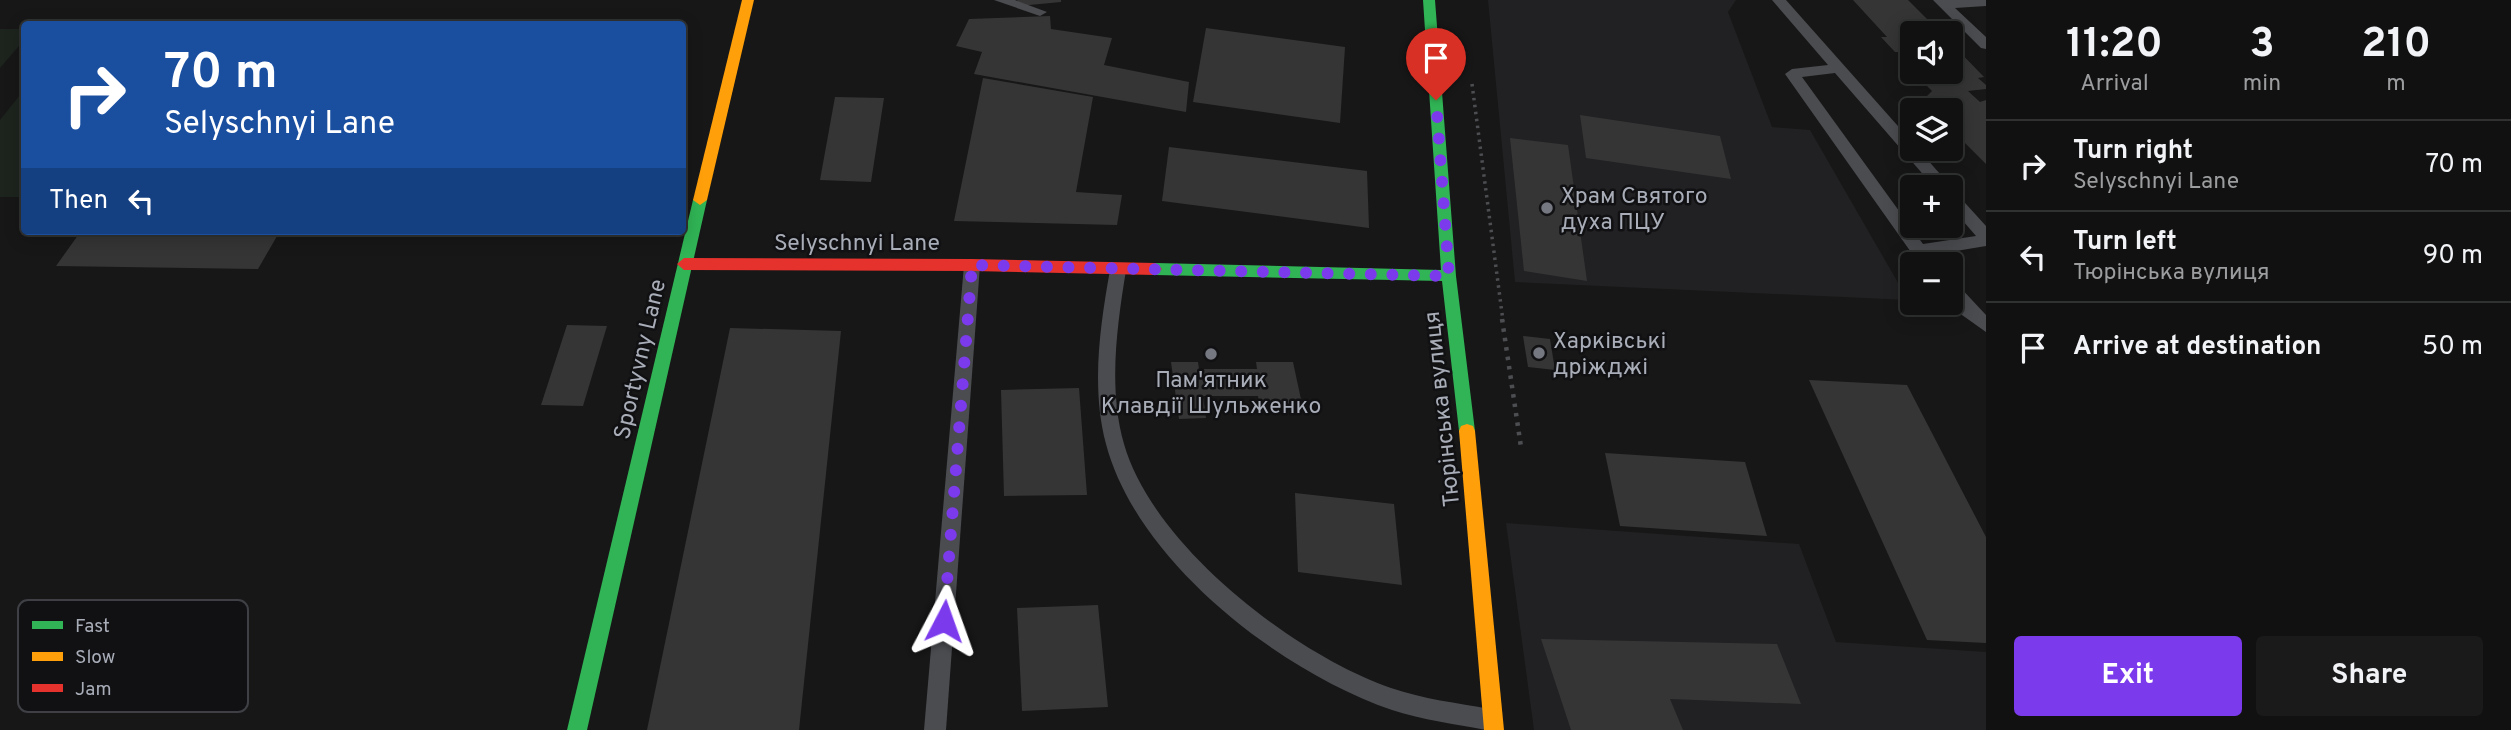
<!DOCTYPE html>
<meta charset="utf-8">
<style>
:root{--surface:#111;--page:#1a1a1a;--text:#f1f3f6;--muted:#9c9d9f;--line:#303131;--accent:#7c3aed}
body{margin:0;font-family:Overpass,sans-serif;background:var(--page);color:var(--text);height:100vh;display:flex;flex-direction:column;font-size:26px;white-space:nowrap}
*{box-sizing:border-box;margin:0}
p{font-size:23px;color:var(--muted)}
.icon{flex:none;width:38px;height:38px;fill:none;stroke:currentColor;stroke-width:2;stroke-linecap:round;stroke-linejoin:round}
.map{position:relative;flex:1;overflow:hidden}
.sheet{display:flex;flex-direction:column;background:var(--surface);width:525px}
.sheet>*{flex:none}
.top-card{position:absolute;left:21px;top:21px;width:665px;height:214px;border-radius:7px;box-shadow:0 4px 18px #0003,0 0 0 2px var(--line);background:#1a4fa0;color:#fff;overflow:hidden}
.fabs{position:absolute;left:1900px;top:21px;display:grid;gap:14px}
.fabs a{display:grid;place-items:center;width:63px;height:63px;border-radius:7px;background:var(--surface);box-shadow:0 4px 18px #0003,0 0 0 2px var(--line);font-size:35px}
.pin{position:absolute;display:grid;place-items:center;width:60px;height:60px;color:#fff;margin:-72px -30px;border-radius:50% 50% 50% 0;rotate:-45deg;box-shadow:0 0 7px #0007}
.pin .icon{rotate:45deg}
.me{position:absolute;width:77px;margin:-38px;rotate:4deg;stroke-linejoin:round;filter:drop-shadow(0 0 5px #0008)}
.turn{display:flex;align-items:center;gap:24px;height:147px;padding:0 28px;font-size:32px}
.turn .icon{width:91px;height:91px;stroke-width:2.5}
.turn b{display:block;font-size:49px;line-height:60px}
.then{display:flex;align-items:center;height:66px;padding:0 28px;background:#0003;gap:14px;font-size:26px}
.eta{display:flex;justify-content:space-evenly;align-items:center;height:119px;text-align:center}
.eta b{font-size:42px;font-weight:700;line-height:49px}
.action{display:flex;gap:14px;margin-top:auto;padding:14px 28px}
.action a{flex:1;height:80px;border-radius:7px;background:var(--accent);color:#fff;font-size:28px;font-weight:700;line-height:80px;text-align:center}
.action a+a{background:var(--page);color:var(--text)}
ul{padding:0;list-style:none}
li{display:flex;align-items:center;gap:21px;height:91px;padding:0 28px;border-top:2px solid var(--line)}
li div{flex:1}
li b{display:block;font-size:26px}
li em{font-style:normal}
main{display:flex;flex:1;min-height:0}
.map>svg:first-child{display:block}
.built{fill:#212123}
.green{fill:#1d241e}
.building{fill:#353536}
.lines{fill:none;stroke-linecap:round;stroke-linejoin:round}
.path-far1{stroke:#4d4e52;stroke-width:3.5;stroke-dasharray:2.5 4.5;stroke-linecap:butt}
.path{stroke:#4d4e52;stroke-width:4.5;stroke-dasharray:3.5 6;stroke-linecap:butt}
.lane{fill:#4b4c50;fill-rule:evenodd}
.fast{fill:#30b455;fill-rule:evenodd}
.slow{fill:#ff9f0a;fill-rule:evenodd}
.jam{fill:#e5322d;fill-rule:evenodd}
.route{stroke:#7c3aed;stroke-width:12;stroke-dasharray:0 21.6}
.poi-dot{fill:#757880;stroke:#111113;stroke-width:2.5}
.labels{text-anchor:middle;stroke-width:5;stroke-linejoin:round;paint-order:stroke}
.poi-label{font-size:23px;fill:#a8adb8;stroke:#111113;text-anchor:start}
.street-label{font-size:23px;fill:#a8adb8;stroke:#111113}
.key{fill:#111113;stroke:#3e4045;stroke-width:2}
.key-label{font-size:19px;fill:#a8adb8}
</style>
<main>
<div class="map">
<svg width="1986" height="730" viewBox="0 0 1986 730">
<rect width="100%" height="100%" fill="#171717"/>
<g class="built">
<path d="M1488,0H1736L1728,12L1772,127L1810,130L1908,300L1515,282Z"/>
<path d="M1506,523L1799,544L1836,642L1986,652V730H1534Z"/>
</g>
<g class="green">
<path d="M0,29H24V40L0,68Z"/>
<path d="M24,90V197H0V120Z"/>
</g>
<g class="building">
<path d="M1017,0H1061V2L1019,6Z"/>
<path d="M1853,0H1908L1941,33H1913V64L1902,52H1895L1881,37H1887Z"/>
<path d="M1050,16L1051,29L1112,38L1104,65L1189,82L1186,112L974,74L982,52L956,46L969,19Z"/>
<path d="M1206,28L1345,47L1340,123L1193,102Z"/>
<path d="M1951,43L1984,77L1978,78L1986,85V89L1968,91L1980,102L1986,100V164L1951,129V110H1928L1925,106H1932L1925,98L1932,91L1914,73L1951,72Z"/>
<path d="M983,78L1093,97L1076,192L1122,195L1117,225L954,221Z"/>
<path d="M835,97L884,98L871,182L820,180Z"/>
<path d="M1580,115L1720,136L1731,179L1586,158Z"/>
<path d="M1510,138L1568,145L1587,281L1524,271Z"/>
<path d="M1169,147L1367,171L1369,228L1162,201Z"/>
<path d="M81,231H280L258,269L56,266Z"/>
<path d="M567,325L607,326L583,406L541,405Z"/>
<path d="M730,328L841,331L799,730H647Z"/>
<path d="M1523,336L1550,339L1555,370L1528,367Z"/>
<path d="M1171,362H1198L1199,369H1257L1256,362H1293L1302,404H1259L1258,396H1203L1206,418L1179,419Z"/>
<path d="M1809,380L1907,385L1986,537V643L1927,640Z"/>
<path d="M1079,388L1087,495L1004,496L1001,390Z"/>
<path d="M1605,453L1745,462L1767,536L1620,526Z"/>
<path d="M1295,493L1394,504L1402,585L1298,572Z"/>
<path d="M1098,605L1108,707L1022,711L1017,608Z"/>
<path d="M1541,639L1777,644L1801,704L1670,699L1683,730H1571Z"/>
</g>
<g class="lines">
<path class="path-far1" d="M1472,84L1503,321"/>
<path class="path" d="M1502,319L1521,447"/>
<g class="lane">
<path d="M994,0H1015L1047,12L1040,16Z"/>
<path d="M1772,0H1786L1913,143V149H1918L1948,183L1951,187H1934L1835,73L1802,77L1923,244L1976,236L1951,207V191L1956,193L1986,226V246L1932,255L1939,264H1921L1913,255L1785,74L1792,69L1828,65Z"/>
<path d="M1933,0H1986V6L1955,8L1986,37V49L1981,48Z"/>
<path d="M972,259L980,265L946,730H924L964,265Z"/>
<path d="M1118,264L1126,270C1117,326 1108,388 1124,444C1153,546 1295,655 1391,688C1423,699 1457,703 1490,709L1498,712L1501,720L1498,728L1486,730C1455,724 1423,720 1392,710C1281,672 1137,562 1106,444C1091,388 1100,326 1110,270Z"/>
<path d="M1951,283L1957,284L1986,315V332L1962,315L1951,301Z"/>
</g>
<g class="fast">
<path d="M1423,0H1435L1456,276L1475,431L1473,436L1467,438L1461,436L1459,431L1442,281L1155,275L1148,269L1155,263L1441,270Z"/>
<path d="M700,195L707,200L587,730H567L693,200Z"/>
</g>
<g class="slow">
<path d="M742,0H754L707,200L700,205L693,200Z"/>
<path d="M1467,424L1473,426L1475,431L1504,730H1484L1459,431L1461,426Z"/>
</g>
<path class="jam" d="M684,258L972,259L1155,263L1162,269L1155,275L972,271L684,270L677,264Z"/>
</g>
<g class="lines">
<path class="route" d="M944,621L972,265L1449,276L1436,100"/>
</g>
<g class="poi-dot">
<circle cx="1547" cy="208" r="7"/>
<circle cx="1539" cy="353" r="7"/>
<circle cx="1211" cy="354" r="7"/>
</g>
<g class="labels">
<g class="poi-label">
<text x="1561" y="203">Храм Святого<tspan x="1561" dy="26">духа ПЦУ</tspan></text>
<text x="1553" y="348">Харківські<tspan x="1553" dy="26">дріжджі</tspan></text>
<text x="1211" y="387" text-anchor="middle">Пам'ятник<tspan x="1211" dy="26">Клавдії Шульженко</tspan></text>
</g>
<g class="street-label">
<text x="857" y="250">Selyschnyi Lane</text>
<text transform="translate(639 359) rotate(-77)" y="8">Sportyvny Lane</text>
<text transform="translate(1441 409) rotate(-96)" y="8">Тюрінська вулиця</text>
</g>
</g>
<rect x="18" y="600" width="230" height="112" rx="10" class="key"/>
<rect x="32" y="621" width="31" height="8" fill="#30b455"/>
<rect x="32" y="652" width="31" height="9" fill="#ff9f0a"/>
<rect x="32" y="684" width="31" height="8" fill="#e5322d"/>
<g class="key-label">
<text x="75" y="632">Fast</text>
<text x="75" y="663">Slow</text>
<text x="75" y="695">Jam</text>
</g>
</svg>
<div class="fabs">
<a><svg class="icon" aria-label="sound" viewBox="0 0 24 24"><path d="M4 9h4l5-4v14l-5-4H4zM17 9q2 3 0 6"/></svg></a>
<a><svg class="icon" aria-label="layers" viewBox="0 0 24 24"><path d="M12 4l9 5-9 5-9-5zM3 14l9 5 9-5"/></svg></a>
<a>+</a>
<a>−</a>
</div>
<div class="pin" style="left:1436px;top:100px;background:#d93025"><svg class="icon" aria-label="arrive" viewBox="0 0 24 24"><path d="M6 21V4h12l-3 4 3 4H6"/></svg></div>
<svg class="me" style="left:944px;top:621px" viewBox="-20 -20 40 40"><path d="M0-17L14 15 0 8-14 15z" fill="#7c3aed" stroke="#fff" stroke-width="4"/></svg>
<div class="top-card">
<div class="turn"><svg class="icon" aria-label="right" viewBox="0 0 24 24"><path d="M7 20v-9h11M14 6l5 5-5 5"/></svg><div><b>70 m</b>Selyschnyi Lane</div></div>
<div class="then">Then<svg class="icon" aria-label="left" viewBox="0 0 24 24"><path d="M17 20v-9H6M10 6l-5 5 5 5"/></svg></div>
</div>
</div>
<section class="sheet">
<div class="eta">
<div><b>11:20</b><p>Arrival</p></div>
<div><b>3</b><p>min</p></div>
<div><b>210</b><p>m</p></div>
</div>
<ul>
<li><svg class="icon" aria-label="right" viewBox="0 0 24 24"><path d="M7 20v-9h11M14 6l5 5-5 5"/></svg><div><b>Turn right</b><p>Selyschnyi Lane</p></div><em>70 m</em></li>
<li><svg class="icon" aria-label="left" viewBox="0 0 24 24"><path d="M17 20v-9H6M10 6l-5 5 5 5"/></svg><div><b>Turn left</b><p>Тюрінська вулиця</p></div><em>90 m</em></li>
<li><svg class="icon" aria-label="arrive" viewBox="0 0 24 24"><path d="M6 21V4h12l-3 4 3 4H6"/></svg><div><b>Arrive at destination</b></div><em>50 m</em></li>
</ul>
<div class="action"><a>Exit</a><a>Share</a></div>
</section>
</main>
